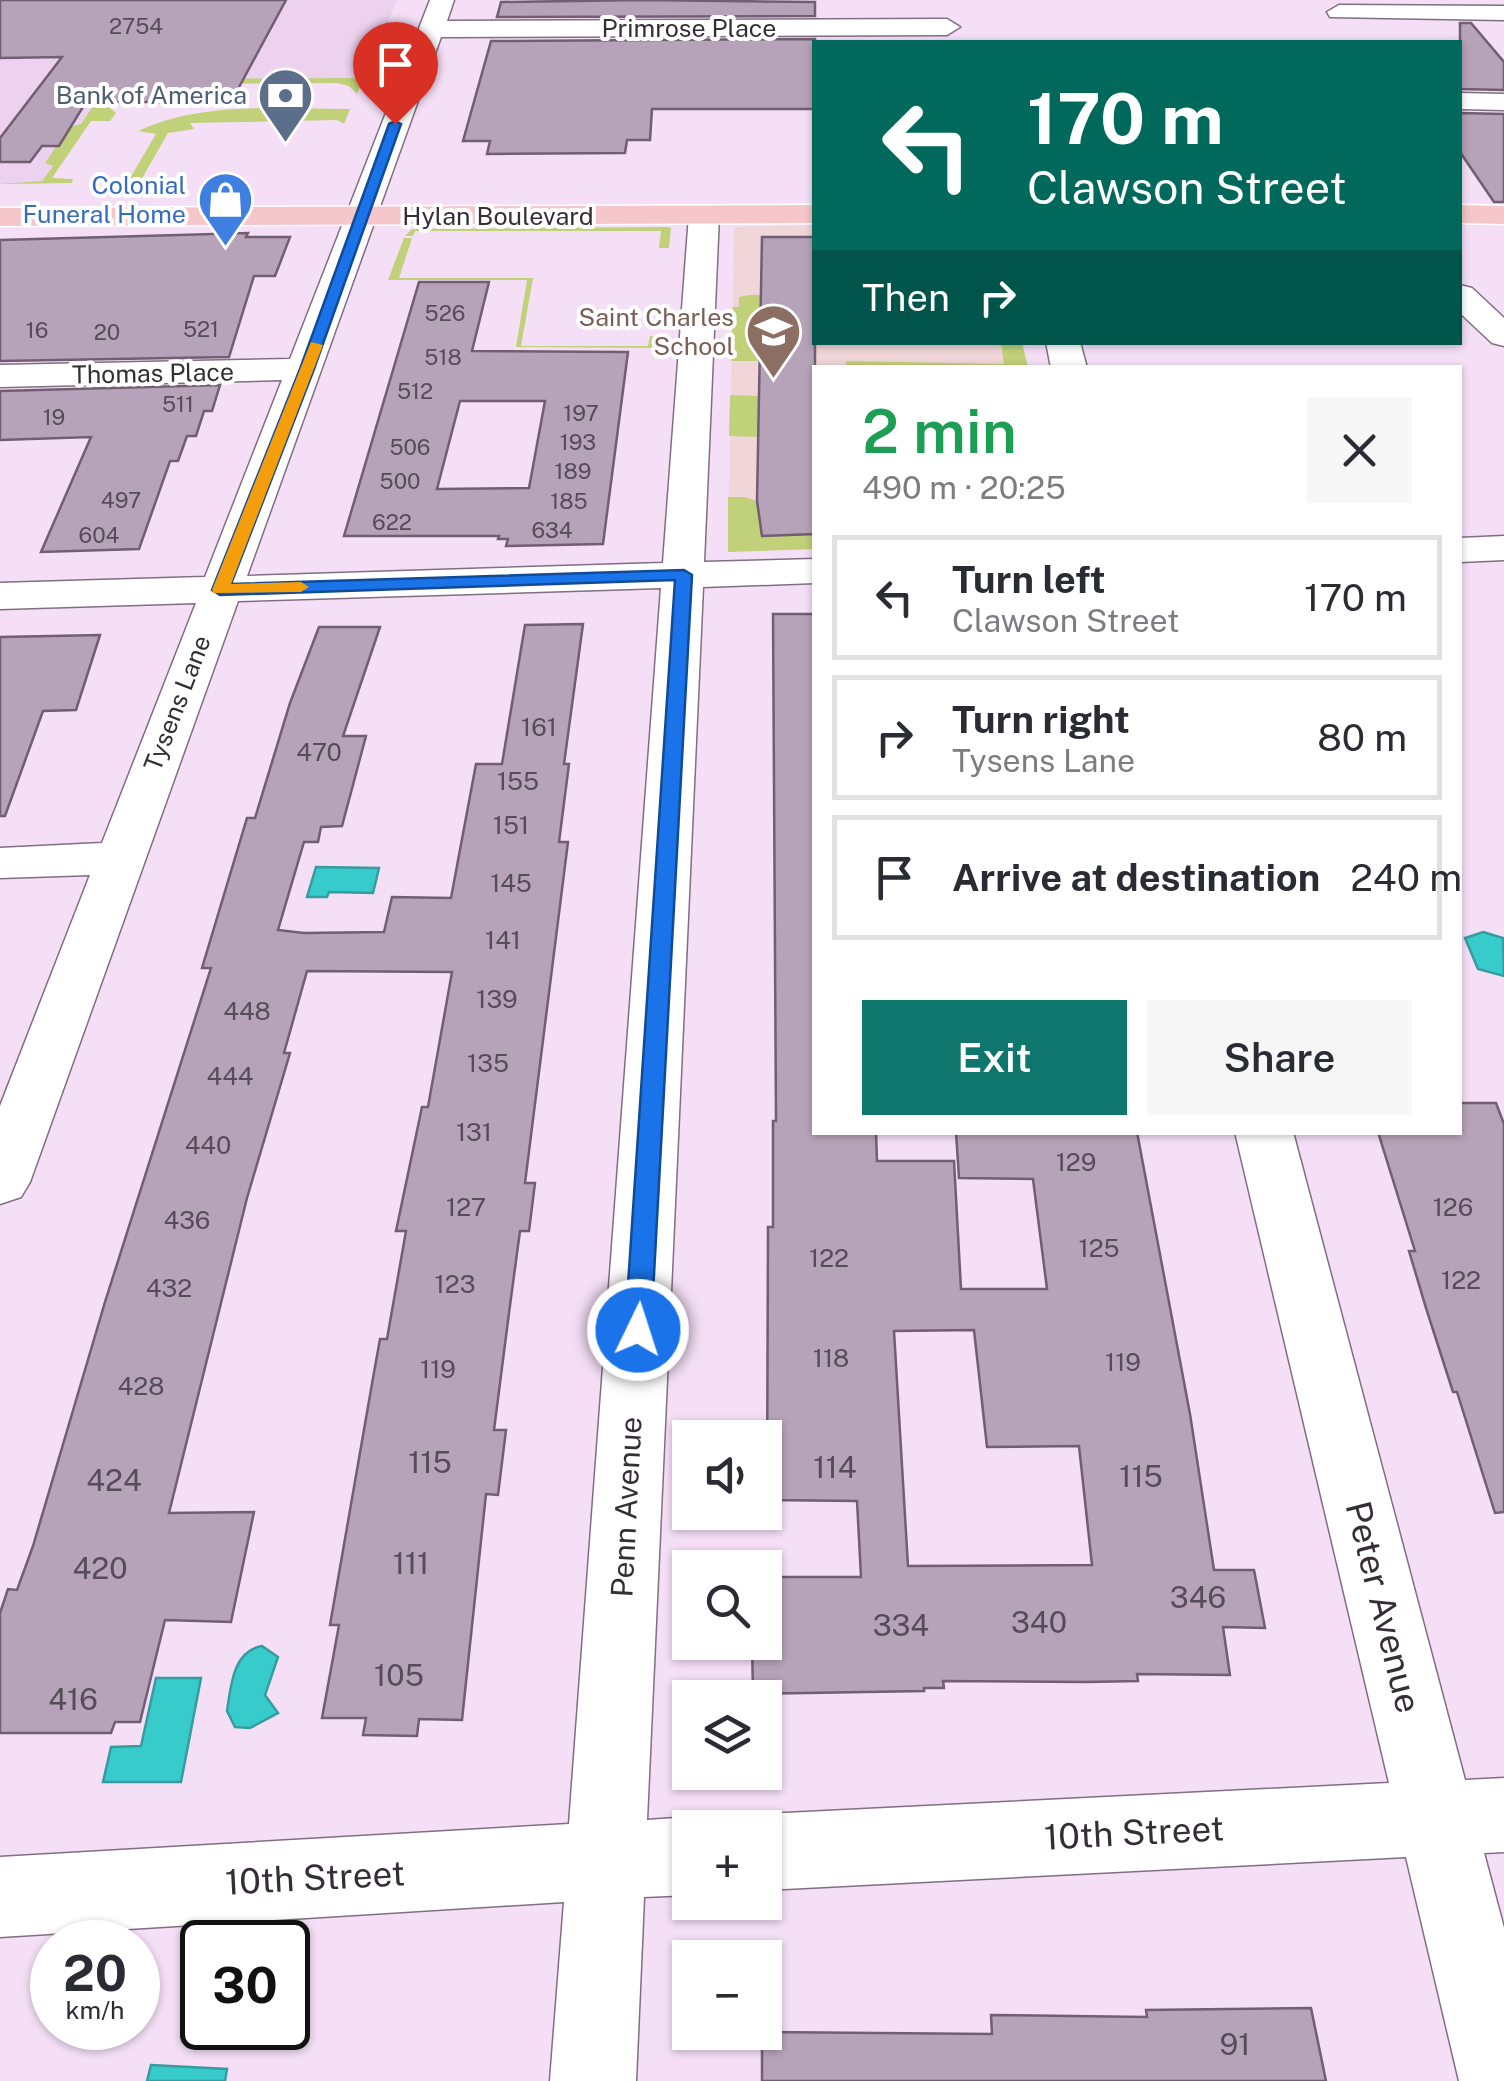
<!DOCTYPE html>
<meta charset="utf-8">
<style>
:root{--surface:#fff;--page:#f7f7f7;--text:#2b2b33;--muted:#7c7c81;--line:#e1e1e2;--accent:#0f766e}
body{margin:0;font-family:"Public Sans",sans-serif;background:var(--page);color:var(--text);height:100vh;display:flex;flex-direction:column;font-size:38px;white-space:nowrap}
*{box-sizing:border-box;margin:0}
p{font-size:32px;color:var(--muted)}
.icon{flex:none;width:55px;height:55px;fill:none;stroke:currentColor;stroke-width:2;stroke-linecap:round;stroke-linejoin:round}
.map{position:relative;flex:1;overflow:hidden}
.drawer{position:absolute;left:812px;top:365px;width:650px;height:770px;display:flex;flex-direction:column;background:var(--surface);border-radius:0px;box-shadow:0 2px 8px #0004}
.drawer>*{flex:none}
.guide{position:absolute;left:812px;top:40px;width:650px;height:305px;border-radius:0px;box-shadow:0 2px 8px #0004;background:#00695c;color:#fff;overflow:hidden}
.controls{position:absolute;left:672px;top:1420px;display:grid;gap:20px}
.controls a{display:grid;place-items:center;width:110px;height:110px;border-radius:0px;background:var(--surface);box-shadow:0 2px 8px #0004;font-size:50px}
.speed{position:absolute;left:30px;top:1920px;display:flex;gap:20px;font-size:50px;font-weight:700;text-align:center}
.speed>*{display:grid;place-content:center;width:130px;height:130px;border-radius:50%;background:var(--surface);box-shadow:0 2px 8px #0004;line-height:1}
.speed small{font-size:25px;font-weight:400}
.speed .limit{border:5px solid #111;border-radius:15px;background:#fff;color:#111}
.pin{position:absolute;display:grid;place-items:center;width:85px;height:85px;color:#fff;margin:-102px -42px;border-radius:50% 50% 50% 0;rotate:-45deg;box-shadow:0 0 10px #0007}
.pin .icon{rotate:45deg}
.me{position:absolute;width:110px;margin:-55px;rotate:4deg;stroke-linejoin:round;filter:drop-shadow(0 0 8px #0008)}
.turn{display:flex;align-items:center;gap:35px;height:210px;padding:0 50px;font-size:45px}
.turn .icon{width:130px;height:130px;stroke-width:2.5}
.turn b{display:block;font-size:70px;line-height:85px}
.then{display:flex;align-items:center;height:95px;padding:0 50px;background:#0003;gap:20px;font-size:38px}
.round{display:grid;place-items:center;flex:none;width:105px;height:105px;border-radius:0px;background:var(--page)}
.headline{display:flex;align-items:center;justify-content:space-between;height:170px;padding:0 50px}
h1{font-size:60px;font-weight:600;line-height:75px;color:#1e9e55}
.action{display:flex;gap:20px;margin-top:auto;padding:20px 50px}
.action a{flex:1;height:115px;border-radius:0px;background:var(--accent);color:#fff;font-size:40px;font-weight:600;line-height:115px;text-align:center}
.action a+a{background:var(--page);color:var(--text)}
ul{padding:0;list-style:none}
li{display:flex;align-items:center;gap:30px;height:125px;margin:0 20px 15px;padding:0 30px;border:5px solid var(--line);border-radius:0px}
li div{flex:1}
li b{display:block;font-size:38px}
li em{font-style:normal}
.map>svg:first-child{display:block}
.built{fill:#ecd2ef}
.education{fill:#f1d6d9}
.green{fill:#c0d179}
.water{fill:#38cbcb;stroke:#379c9f;stroke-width:2.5}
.building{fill:#b7a3b9;stroke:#715e72;stroke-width:2.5;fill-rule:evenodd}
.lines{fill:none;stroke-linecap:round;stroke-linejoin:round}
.minor-casing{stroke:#816e82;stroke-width:3}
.major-casing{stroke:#fff;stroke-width:3}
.minor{fill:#fff;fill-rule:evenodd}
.major{fill:#f6c7ca;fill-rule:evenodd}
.route{fill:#1a73e8;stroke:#114b97;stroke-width:2.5}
.slow{fill:#f59e0b}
.labels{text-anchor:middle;stroke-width:8;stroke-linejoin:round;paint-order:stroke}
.far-number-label{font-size:22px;fill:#564b58}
.far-street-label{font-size:25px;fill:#362e37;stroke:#fff}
.far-service-label{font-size:25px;fill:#4e5e75;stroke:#fff;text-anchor:end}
.far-shop-label{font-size:25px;fill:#366cbe;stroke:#fff;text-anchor:end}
.far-education-label{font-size:25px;fill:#785e54;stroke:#fff;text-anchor:end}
.number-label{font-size:25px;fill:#564b58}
.near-number-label{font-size:30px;fill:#564b58}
.street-label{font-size:30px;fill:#362e37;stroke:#fff}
.near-street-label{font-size:35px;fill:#362e37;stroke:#fff}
</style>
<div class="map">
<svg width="1504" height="2081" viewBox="0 0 1504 2081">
<rect width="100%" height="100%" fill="#f5dff7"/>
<path class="built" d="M0,0H397L363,80L110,81L40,184H0Z"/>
<path class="education" d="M815,225V342L1022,343L1028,367L815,368V549L728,552L734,227Z"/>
<g class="green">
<path d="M366,71L357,94L349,86L337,83L199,84L100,100L116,113L110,121H91L52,178L73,179L72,183L0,184L42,181L53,166L45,163L69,127L81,124L111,79L356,78L359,72Z"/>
<path d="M350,109L344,124L337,120L190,123L194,129L168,133L141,180L162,182H104L130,178L156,134L138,131C202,101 280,109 350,109Z"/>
<path d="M667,227L671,228L669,248H659L661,231H415L413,236H405L412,229Z"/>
<path d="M404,238H412L399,278H533L521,346H648L650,336H659L657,348L516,347L527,280H388Z"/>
<path d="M750,295H815L761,361H731L733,307H739V297Z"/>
<path d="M1022,342L1028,367H846V361L1004,364L1001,343Z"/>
<path d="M730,395L760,396L759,437L729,436Z"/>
<path d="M728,497H744L760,502L762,536L815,534V549L728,552Z"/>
</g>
<g class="water">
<path d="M316,867L379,868L373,893L329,892L327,897H307Z"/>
<path d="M1483,932L1503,938L1504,976L1478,969L1465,938Z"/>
<path d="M262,1646L278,1657L265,1695L278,1713L250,1728L235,1727L227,1711C231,1685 233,1651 262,1646Z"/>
<path d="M156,1678H201L181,1782H103L111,1747L141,1746Z"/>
<path d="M151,2065L227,2069L225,2081H147Z"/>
</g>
<g class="building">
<path d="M0,0H286L231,102H86L59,146H42L30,162H0V138L62,57L0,58Z"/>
<path d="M642,0L815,2V16L497,17L501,2Z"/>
<path d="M1460,23H1471L1504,62V90L1460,89Z"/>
<path d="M815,39V109H652L650,140H627L625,153L487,154L490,141H463L491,41Z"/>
<path d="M1460,113L1504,114V202H1494L1460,152Z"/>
<path d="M248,233L246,237H290L275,276H254L229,357L0,361V240Z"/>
<path d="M762,237H815V534L762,536L757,501Z"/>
<path d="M419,282H489L472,351L628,352L603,544L506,546L508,539H498L499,536H344ZM460,401H545L529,488L437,489Z"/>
<path d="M220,385L212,411H204L196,436H187L178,461H170L139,549L41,552L91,437L0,440V391Z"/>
<path d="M773,614H815V1132H876L877,1161H954L961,1289H1047L1033,1179L959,1178L956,1132H1137L1190,1414L1214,1570H1254L1265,1628L1223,1627L1230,1675L1137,1674L1138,1681L1086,1682L943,1681L944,1688H924V1691L753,1694L752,1642H765V1577H861L857,1501L767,1500L768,1227H773V1121H776ZM974,1330L987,1447L1079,1446L1092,1565L908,1566L894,1331Z"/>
<path d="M583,624L564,764H569L559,842H568L525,1183H535L529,1231H520L509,1313L494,1430H506L498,1495L486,1494L462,1720L419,1719L417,1736L363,1735L366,1718H322L339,1625H330L373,1378L380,1339H387L406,1231H396L422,1107H428L452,972L307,971L284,1053H290L247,1198L169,1513L254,1512L231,1622L165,1620L140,1722H115L111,1733H0V1613L8,1589L17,1590L33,1546L105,1302L211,968H202L247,818H255L290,703L319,627H380L343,736H366L342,826L321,827L318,842H304L278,930L304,933L384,932L392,897L451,898L476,764H502L525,625Z"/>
<path d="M100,635L76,710L43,711L5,816H0V637Z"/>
<path d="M1460,1103H1496L1504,1124V1512L1495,1513L1457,1392H1453L1426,1308L1409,1251H1415L1378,1132H1460Z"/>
<path d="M1311,2008L1326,2081H762V2032H765L992,2034L991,2015L1147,2017L1146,2010Z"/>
</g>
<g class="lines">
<defs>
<g id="minor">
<path d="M430,0H454L447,21L947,19L960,27L947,35L441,37L247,576L663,563L689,215L693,208H715L719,215L704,562L815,559V583L703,587L647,1820L690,1817L715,1828H690V1895L644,1897L636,2081H550L564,1902L0,1937V1857L569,1824L661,588L238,601L30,1182L21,1197L0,1204V1106L90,875L0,878V848L102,843L196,603L0,609V583L205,577L282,380L0,387V365L290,359Z"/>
<path d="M1339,5L1504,6V20L1330,17L1327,12Z"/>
<path d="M1460,93L1504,94V110L1460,109Z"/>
<path d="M1460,285L1472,288L1504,318V346L1492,343L1460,313Z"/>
<path d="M1046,342H1080L1087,368H1051Z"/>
<path d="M1504,536V560L1460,562V538Z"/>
<path d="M1235,1132H1293L1465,1780L1504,1778V1852L1484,1853L1504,1928V2081H1459L1406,1857L765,1890V1828H736L765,1814L1389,1783Z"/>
</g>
<g id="major">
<path d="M815,205V223L0,226V208Z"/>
<path d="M1460,205L1504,206V224L1460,223Z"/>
</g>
</defs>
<use href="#minor" class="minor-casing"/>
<use href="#major" class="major-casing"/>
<use href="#minor" class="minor"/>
<use href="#major" class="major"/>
</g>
<path class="route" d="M395,121L401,124L314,369L231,584L684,570L692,575L651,1330L647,1337L638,1340L629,1337L625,1330L675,580L220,595L212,590L300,369L389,124Z"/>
<path class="slow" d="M311,342L323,345L231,584L301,582L309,587L301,592L214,593L212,590Z"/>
<defs>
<symbol id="bank-pin" viewBox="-11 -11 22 30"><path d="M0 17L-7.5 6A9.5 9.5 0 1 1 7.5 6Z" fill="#5c6f8a" stroke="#fff"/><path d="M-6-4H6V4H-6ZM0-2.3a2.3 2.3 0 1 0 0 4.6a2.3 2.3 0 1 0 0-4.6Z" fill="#fff"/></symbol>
<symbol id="shop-pin" viewBox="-11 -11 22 30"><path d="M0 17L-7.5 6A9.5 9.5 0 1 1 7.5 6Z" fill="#3f7fe0" stroke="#fff"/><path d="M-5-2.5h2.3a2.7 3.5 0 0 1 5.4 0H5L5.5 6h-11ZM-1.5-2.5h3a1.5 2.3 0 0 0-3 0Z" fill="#fff"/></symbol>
<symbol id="school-pin" viewBox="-11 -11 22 30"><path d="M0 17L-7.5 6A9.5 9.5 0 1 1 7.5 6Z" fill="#8d6e63" stroke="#fff"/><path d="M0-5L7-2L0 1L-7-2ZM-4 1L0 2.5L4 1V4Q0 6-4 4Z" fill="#fff"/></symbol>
</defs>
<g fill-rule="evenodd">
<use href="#bank-pin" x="254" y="64" width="63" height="86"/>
<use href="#shop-pin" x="194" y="168" width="63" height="86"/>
<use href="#school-pin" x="742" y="300" width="63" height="86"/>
</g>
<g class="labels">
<g class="far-number-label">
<text x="136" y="34">2754</text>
<text x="445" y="321">526</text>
<text x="201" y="337">521</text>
<text x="37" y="338">16</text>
<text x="107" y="340">20</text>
<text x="443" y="365">518</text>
<text x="415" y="399">512</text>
<text x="178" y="412">511</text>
<text x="581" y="421">197</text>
<text x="54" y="425">19</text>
<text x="578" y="450">193</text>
<text x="410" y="455">506</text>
<text x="573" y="479">189</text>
<text x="400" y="489">500</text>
<text x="121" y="508">497</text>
<text x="569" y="509">185</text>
<text x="392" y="530">622</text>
<text x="552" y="538">634</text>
<text x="99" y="543">604</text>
</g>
<g class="far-street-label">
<text x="689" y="37">Primrose Place</text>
<text x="498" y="225">Hylan Boulevard</text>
<text transform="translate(153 373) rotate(-1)" y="9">Thomas Place</text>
<text transform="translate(177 703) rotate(-69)" y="9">Tysens Lane</text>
</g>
<g class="far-service-label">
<text x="247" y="104">Bank of America</text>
</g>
<g class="far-shop-label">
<text x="186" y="194">Colonial<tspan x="186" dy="29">Funeral Home</tspan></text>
</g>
<g class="far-education-label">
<text x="734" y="326">Saint Charles<tspan x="734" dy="29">School</tspan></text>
</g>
<g class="number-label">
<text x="539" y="736">161</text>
<text x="319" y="761">470</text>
<text x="518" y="790">155</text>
<text x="511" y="834">151</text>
<text x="511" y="892">145</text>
<text x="503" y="949">141</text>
<text x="497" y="1008">139</text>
<text x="247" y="1020">448</text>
<text x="488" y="1072">135</text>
<text x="230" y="1085">444</text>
<text x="474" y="1141">131</text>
<text x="208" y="1154">440</text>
<text x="1076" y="1171">129</text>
<text x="466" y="1216">127</text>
<text x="1453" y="1216">126</text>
<text x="187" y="1229">436</text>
<text x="1099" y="1257">125</text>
<text x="829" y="1267">122</text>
<text x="1461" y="1289">122</text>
<text x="455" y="1293">123</text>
<text x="169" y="1297">432</text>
<text x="831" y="1367">118</text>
<text x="1123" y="1371">119</text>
<text x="438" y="1378">119</text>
<text x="141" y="1395">428</text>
</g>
<g class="near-number-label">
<text x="430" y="1473">115</text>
<text x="835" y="1478">114</text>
<text x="1141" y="1487">115</text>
<text x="114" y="1491">424</text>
<text x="411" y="1574">111</text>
<text x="100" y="1579">420</text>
<text x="1198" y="1608">346</text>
<text x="1039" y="1633">340</text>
<text x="901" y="1636">334</text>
<text x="399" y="1686">105</text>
<text x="73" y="1710">416</text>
<text x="1235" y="2055">91</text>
</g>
<g class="street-label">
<text transform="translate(627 1507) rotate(-87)" y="10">Penn Avenue</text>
</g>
<g class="near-street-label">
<text transform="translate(1383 1607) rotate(76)" y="12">Peter Avenue</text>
<text transform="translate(1134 1833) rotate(-3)" y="12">10th Street</text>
<text transform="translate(315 1878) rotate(-3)" y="12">10th Street</text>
</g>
</g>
</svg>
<div class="controls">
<a><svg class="icon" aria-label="sound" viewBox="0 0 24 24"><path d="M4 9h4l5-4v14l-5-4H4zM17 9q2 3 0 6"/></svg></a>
<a><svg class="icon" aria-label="search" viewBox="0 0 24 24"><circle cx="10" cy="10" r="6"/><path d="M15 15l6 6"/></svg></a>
<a><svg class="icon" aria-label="layers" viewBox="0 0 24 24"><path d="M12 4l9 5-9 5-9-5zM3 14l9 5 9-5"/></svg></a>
<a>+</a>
<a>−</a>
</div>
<div class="speed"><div>20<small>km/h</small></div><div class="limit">30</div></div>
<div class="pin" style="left:395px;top:124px;background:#d93025"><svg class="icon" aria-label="arrive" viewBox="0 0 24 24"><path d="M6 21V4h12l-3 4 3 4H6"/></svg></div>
<svg class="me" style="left:638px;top:1330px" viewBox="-20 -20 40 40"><circle r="17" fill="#1a73e8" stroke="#fff" stroke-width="3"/><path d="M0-11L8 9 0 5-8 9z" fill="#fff"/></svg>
<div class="guide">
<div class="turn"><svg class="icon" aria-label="left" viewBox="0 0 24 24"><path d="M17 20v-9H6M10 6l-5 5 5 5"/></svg><div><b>170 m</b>Clawson Street</div></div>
<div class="then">Then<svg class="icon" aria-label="right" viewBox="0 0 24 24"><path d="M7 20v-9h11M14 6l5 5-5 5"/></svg></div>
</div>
<section class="drawer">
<div class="headline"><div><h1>2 min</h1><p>490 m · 20:25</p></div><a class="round"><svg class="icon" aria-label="close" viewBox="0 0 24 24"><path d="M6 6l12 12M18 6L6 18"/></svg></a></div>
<ul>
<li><svg class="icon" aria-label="left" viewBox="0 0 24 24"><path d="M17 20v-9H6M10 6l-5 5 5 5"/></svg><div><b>Turn left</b><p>Clawson Street</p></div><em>170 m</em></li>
<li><svg class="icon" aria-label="right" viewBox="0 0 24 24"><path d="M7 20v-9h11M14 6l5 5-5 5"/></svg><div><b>Turn right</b><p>Tysens Lane</p></div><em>80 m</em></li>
<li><svg class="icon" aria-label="arrive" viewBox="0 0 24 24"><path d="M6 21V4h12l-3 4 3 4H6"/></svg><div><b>Arrive at destination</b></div><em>240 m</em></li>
</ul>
<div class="action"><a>Exit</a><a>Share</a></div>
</section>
</div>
